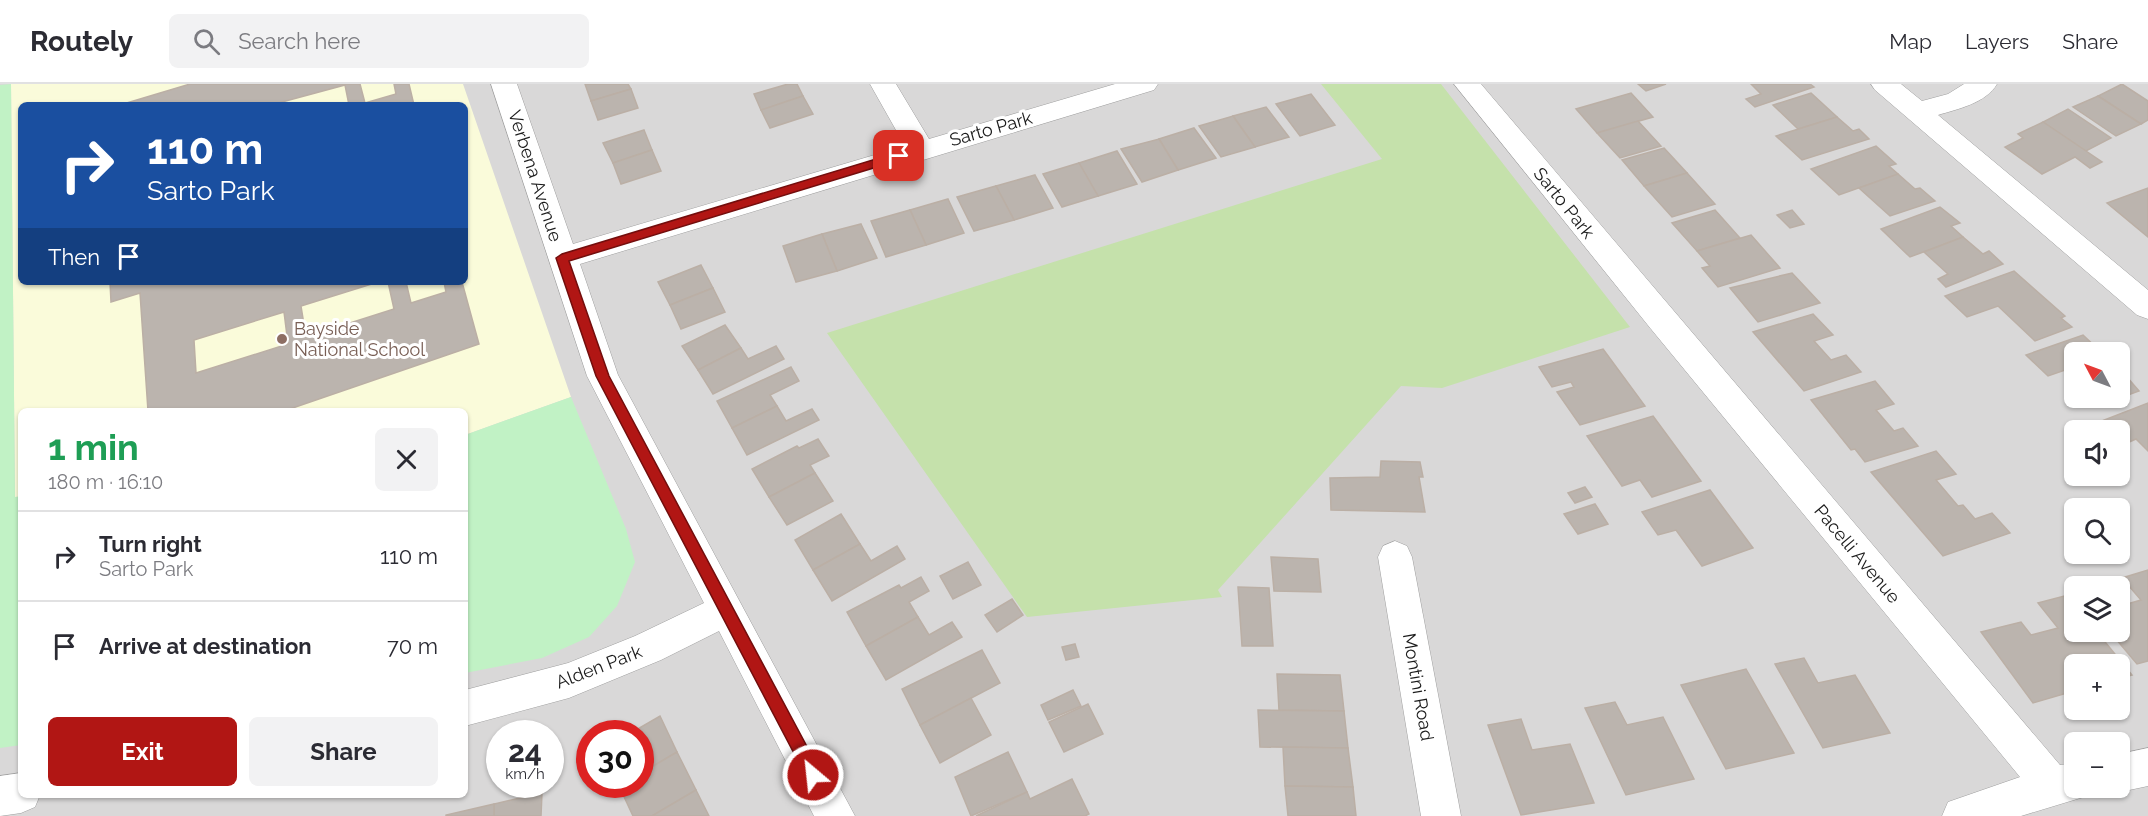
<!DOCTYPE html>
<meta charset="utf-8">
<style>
:root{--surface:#fff;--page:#f2f2f3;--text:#2b2b33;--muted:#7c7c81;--line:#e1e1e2;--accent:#b11614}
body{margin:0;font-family:Raleway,sans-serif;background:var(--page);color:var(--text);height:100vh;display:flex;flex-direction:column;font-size:22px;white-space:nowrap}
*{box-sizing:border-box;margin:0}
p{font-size:20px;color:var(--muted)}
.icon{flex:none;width:33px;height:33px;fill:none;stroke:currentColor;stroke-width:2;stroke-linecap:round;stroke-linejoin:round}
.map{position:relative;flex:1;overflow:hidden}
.side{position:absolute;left:18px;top:324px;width:450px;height:390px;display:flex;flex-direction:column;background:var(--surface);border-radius:9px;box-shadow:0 2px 4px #0004}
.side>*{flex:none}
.hud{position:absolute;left:18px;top:18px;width:450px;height:183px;border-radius:9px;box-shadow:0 2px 4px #0004;background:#1a4fa0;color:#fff;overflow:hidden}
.needle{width:39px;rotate:311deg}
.controls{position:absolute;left:2064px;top:258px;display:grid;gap:12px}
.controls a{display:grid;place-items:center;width:66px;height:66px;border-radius:9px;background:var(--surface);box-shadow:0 2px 4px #0004;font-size:30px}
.speed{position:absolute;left:486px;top:636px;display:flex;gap:12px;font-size:30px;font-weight:700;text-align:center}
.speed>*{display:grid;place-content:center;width:78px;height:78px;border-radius:50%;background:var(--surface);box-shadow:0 2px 4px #0004;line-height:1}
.speed small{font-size:15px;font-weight:400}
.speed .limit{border:9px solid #d22;background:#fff;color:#111}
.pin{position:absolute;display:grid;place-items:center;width:51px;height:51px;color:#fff;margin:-26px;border-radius:12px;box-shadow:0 3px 9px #0006}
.me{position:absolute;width:66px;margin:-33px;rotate:332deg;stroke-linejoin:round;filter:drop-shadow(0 0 4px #0008)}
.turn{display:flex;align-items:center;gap:21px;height:126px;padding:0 30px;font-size:27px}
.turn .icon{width:78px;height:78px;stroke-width:2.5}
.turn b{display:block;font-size:42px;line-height:51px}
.then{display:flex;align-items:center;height:57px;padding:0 30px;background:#0003;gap:12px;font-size:22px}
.round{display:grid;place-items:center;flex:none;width:63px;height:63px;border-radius:9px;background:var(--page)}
.head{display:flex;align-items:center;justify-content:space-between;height:102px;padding:0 30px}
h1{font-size:36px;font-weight:700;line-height:45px;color:#1e9e55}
.cta{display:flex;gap:12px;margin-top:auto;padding:12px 30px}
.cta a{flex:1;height:69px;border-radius:9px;background:var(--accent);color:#fff;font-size:24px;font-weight:700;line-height:69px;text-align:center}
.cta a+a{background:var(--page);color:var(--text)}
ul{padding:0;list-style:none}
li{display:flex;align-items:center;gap:18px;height:90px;padding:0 30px;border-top:2px solid var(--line)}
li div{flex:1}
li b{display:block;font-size:22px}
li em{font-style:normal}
header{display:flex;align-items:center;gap:36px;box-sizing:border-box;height:84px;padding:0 30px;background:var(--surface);border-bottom:2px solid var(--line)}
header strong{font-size:28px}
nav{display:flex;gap:33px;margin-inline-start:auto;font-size:21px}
.search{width:420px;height:54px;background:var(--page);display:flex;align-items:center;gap:15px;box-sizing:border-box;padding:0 21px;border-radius:9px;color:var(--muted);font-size:22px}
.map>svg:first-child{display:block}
.residential{fill:#d9d8d8;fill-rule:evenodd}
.education{fill:#fafbda;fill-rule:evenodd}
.grass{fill:#c5e1ab}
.park{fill:#c1f2c5}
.building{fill:#bbb4ae;stroke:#bbafa5;stroke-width:1.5;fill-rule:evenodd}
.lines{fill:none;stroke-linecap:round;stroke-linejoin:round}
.minor-casing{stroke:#9f9f9f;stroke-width:1}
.minor{fill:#fff;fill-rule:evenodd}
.route{fill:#b11614;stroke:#730e0d;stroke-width:1.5}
.education-dot{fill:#8d6e63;stroke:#fff;stroke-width:2}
.labels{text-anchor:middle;stroke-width:6;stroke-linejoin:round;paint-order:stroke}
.street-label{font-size:18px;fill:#1b1b1b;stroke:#fff}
.education-label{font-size:18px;fill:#785e54;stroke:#fff;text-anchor:start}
</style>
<header>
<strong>Routely</strong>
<div class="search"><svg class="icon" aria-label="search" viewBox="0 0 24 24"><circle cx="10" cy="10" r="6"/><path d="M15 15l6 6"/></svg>Search here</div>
<nav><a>Map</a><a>Layers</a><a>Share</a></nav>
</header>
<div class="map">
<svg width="2148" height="732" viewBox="0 0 2148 732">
<rect width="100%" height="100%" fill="#ebe8e1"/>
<path class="residential" d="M0,0H2148V732H0ZM21,21H465V198H21ZM2074,268H2120V314H2074ZM21,327H465V711H21ZM2074,346H2120V392H2074ZM2074,424H2120V470H2074ZM2074,502H2120V548H2074ZM2074,580H2120V626H2074ZM500,650H550V700H500ZM590,650H640V700H590ZM2074,658H2120V704H2074Z"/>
<path class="education" d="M11,0H463L571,313L465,351V327H21V412L15,414ZM21,21H465V198H21Z"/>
<path class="grass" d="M1321,0H1441L1630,243L1442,304L1401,302L1218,506L1222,513L1027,533L827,249L1382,75Z"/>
<g class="park">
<path d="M11,0L15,413L21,412V661L0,664V1Z"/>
<path d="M571,313L626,445L635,478L617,522L589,553L542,574L465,589V351Z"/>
</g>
<g class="building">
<path d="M190,0H360L365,19L396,10L394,0H409L414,21H349L345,1L271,21H120Z"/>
<path d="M585,0H628L631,5L591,17Z"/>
<path d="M788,0H797L803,12L761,26L754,10Z"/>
<path d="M1638,0H1666L1646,7Z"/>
<path d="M1751,0H1810L1814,3L1755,23L1746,15L1761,10Z"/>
<path d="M2122,0L2148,17V36L2141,40L2098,12Z"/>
<path d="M631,5L638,24L598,36L591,17Z"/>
<path d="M1631,9L1653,33L1597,49L1576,25Z"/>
<path d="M1811,9L1837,33L1798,45L1773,21Z"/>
<path d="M1311,10L1335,41L1300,52L1276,20Z"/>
<path d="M803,12L813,30L770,44L761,26Z"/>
<path d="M2098,12L2141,40L2116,52L2073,23Z"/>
<path d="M1266,23L1289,53L1255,63L1233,32Z"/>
<path d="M2068,25L2111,54L2086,67L2043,38Z"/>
<path d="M1233,32L1255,63L1221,73L1199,42Z"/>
<path d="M1837,33L1853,47L1859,45L1869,55L1802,76L1776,52Z"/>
<path d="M1638,37L1661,62L1620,74L1597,49Z"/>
<path d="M2043,38L2086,67L2102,78L2090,84L2075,73L2042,90L2005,63L2023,54L2018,50Z"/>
<path d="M1194,44L1216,74L1178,86L1159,55Z"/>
<path d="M644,46L652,66L613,79L603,59Z"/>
<path d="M1159,55L1178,86L1142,98L1121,65Z"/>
<path d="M1876,62L1896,80L1889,82L1898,90L1839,111L1811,85Z"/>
<path d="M1664,64L1687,89L1644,102L1622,76Z"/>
<path d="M652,66L661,87L621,100L613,79Z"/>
<path d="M1117,67L1137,100L1098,112L1079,79Z"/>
<path d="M1079,79L1098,112L1062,123L1043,90Z"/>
<path d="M1687,89L1715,120L1672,133L1644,102Z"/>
<path d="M1898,90L1915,105L1920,104L1935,117L1890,132L1859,104Z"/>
<path d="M1035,91L1053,124L1014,136L996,102Z"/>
<path d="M996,102L1014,136L974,147L957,113Z"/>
<path d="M2148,104V153L2107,119Z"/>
<path d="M948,115L964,149L926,161L910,126Z"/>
<path d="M1940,123L1960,139L1951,142L1963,153L1910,173L1881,145Z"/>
<path d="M910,126L926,161L886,173L871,137Z"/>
<path d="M1715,126L1740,154L1697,167L1672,139Z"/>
<path d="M1792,126L1804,140L1790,144L1777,131Z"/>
<path d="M861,140L877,174L837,187L822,150Z"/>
<path d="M822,150L837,187L796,198L783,162Z"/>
<path d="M1751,151L1780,184L1718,203L1702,184L1710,182L1697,167Z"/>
<path d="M1963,153L1983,170L1989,167L2003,180L1946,203L1938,195L1948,190L1924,168Z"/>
<path d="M701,181L713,204L670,221L658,198Z"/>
<path d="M2014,187L2065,232L2061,234L2072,243L2035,257L1998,222L1967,233L1945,212Z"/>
<path d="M1792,189L1820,219L1758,238L1730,204Z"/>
<path d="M110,198H378L301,222L306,253L394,225L388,198H406L411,219L446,208L444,198H462L479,260L284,327H148L140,209L111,218ZM284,228L288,260L196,289L194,256Z"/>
<path d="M713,204L725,228L681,245L670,221Z"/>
<path d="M1813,230L1833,251L1814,257L1831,276L1846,271L1861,288L1804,307L1753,248Z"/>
<path d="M725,241L741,264L698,286L682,262Z"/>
<path d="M2083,251L2101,268H2074V295L2065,286L2048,292L2026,271Z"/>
<path d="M776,262L784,275L713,310L698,286L741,264L748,275Z"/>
<path d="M1603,265L1645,322L1580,341L1557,308L1574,303L1571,298L1552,303L1539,283Z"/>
<path d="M791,283L799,297L770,311L777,322L732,344L717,317Z"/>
<path d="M2120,285L2139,307L2104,320L2096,314H2120Z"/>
<path d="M1875,297L1894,320L1876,326L1894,347L1903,344L1918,362L1865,378L1855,365L1851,366L1811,316Z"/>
<path d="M2148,319V367L2136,355L2120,362V346H2101L2094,340Z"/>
<path d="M777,322L786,337L812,325L819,336L747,371L732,344Z"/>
<path d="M1653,332L1701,397L1652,413L1640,396L1622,402L1587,352Z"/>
<path d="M818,355L829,372L810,381L815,389L769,413L752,385L797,362L799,364Z"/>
<path d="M1936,367L1956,390L1936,396L1958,422L1963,421L1975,435L1992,429L2010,449L1943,472L1871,388Z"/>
<path d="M1381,377L1420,378L1423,393H1419L1425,428L1331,426L1330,394L1380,393Z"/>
<path d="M815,389L833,417L787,441L769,413Z"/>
<path d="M1585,403L1592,413L1575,419L1568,409Z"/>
<path d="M1710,406L1753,464L1702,482L1676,446L1658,451L1642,428Z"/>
<path d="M1595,420L1608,440L1578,450L1564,430Z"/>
<path d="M841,430L860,460L813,486L795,456Z"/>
<path d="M860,460L871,477L897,462L905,475L832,517L813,486Z"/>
<path d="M1271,473L1318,475L1321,508L1274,507Z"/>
<path d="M968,478L981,501L953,515L940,492Z"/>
<path d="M2148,486V577L2137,580L2110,548H2120V522L2141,516L2122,494Z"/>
<path d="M921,493L929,507L909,518L918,533L866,562L847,528L899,501L901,504Z"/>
<path d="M1238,503L1269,504L1273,562H1242Z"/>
<path d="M2068,511L2074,519V548H2097L2132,591L2120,594V580H2074V607L2033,619L1981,548L2021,538L2031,551L2058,544L2038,519Z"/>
<path d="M1012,515L1023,531L997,548L985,531Z"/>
<path d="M918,533L929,551L952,538L962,553L886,596L866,562Z"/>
<path d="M1075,560L1079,573L1066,576L1062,563Z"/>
<path d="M982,566L1000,599L920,641L902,605Z"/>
<path d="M1804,574L1818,599L1855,591L1890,649L1823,664L1775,580Z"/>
<path d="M1746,585L1794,669L1726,685L1681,601Z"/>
<path d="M1277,590L1340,591L1344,627L1279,626Z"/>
<path d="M1073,606L1081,622L1048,636L1041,621Z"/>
<path d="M971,614L991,651L940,679L920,641Z"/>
<path d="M1615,618L1627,641L1663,633L1694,695L1626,711L1585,624Z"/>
<path d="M1088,620L1103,650L1064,668L1049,638Z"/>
<path d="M1258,626L1344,627L1348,664L1260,663Z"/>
<path d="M660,632L677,668L640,690V650H629Z"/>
<path d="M1521,635L1532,666L1570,660L1594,719L1521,731L1488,641Z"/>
<path d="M1283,663L1348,664L1353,703L1285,702Z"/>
<path d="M677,668L696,706L652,732H633L619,702L640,700V690Z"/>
<path d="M1008,668L1027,708L971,732L955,693Z"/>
<path d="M1072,695L1089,730L1085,732H976L1027,708L1030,715Z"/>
<path d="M1285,702L1353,703L1356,732H1288Z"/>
<path d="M696,706L709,732H652Z"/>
<path d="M542,709L541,732H494V720Z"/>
<path d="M494,720V732H446V731Z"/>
</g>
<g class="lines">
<defs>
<g id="minor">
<path d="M491,0H517L573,160L905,62L870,0H896L929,55L1115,0H1158L1154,6L580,180L618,291L855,732H814L719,547L661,576L569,614L465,642V606L568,579L635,552L704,519L587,292Z"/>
<path d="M1454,0H1481L2060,681L2074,679V704H2090L2087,712L2021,732H1942L1948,718L2020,693L1651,245Z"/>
<path d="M1871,0H1901L1922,17L1948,10L1964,0H1997C1986,19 1958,25 1938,31L2148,206V235L2137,231L1875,6Z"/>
<path d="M1395,457L1407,462L1412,473L1461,732H1421L1378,473L1383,462Z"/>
<path d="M2148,664V702L2120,708L2108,704H2120V670Z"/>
<path d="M21,689V711H40L35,723L21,729L0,732V692Z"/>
</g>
</defs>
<use href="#minor" class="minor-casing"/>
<use href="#minor" class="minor"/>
</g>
<path class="route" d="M899,68L905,72L903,75L569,177L609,292L819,685L821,691L819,696L813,699L808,696L596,292L556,174L562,170Z"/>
<circle class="education-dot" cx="282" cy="255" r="6"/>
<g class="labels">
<g class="street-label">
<text transform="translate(991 45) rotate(-16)" y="6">Sarto Park</text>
<text transform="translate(535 92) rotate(72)" y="6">Verbena Avenue</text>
<text transform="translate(1564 119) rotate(51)" y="6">Sarto Park</text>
<text transform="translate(1857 470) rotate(50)" y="6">Pacelli Avenue</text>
<text transform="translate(599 583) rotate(-21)" y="6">Alden Park</text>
<text transform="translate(1418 603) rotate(80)" y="6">Montini Road</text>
</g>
<g class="education-label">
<text x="294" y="251">Bayside<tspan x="294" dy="21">National School</tspan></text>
</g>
</g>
</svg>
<div class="controls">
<a><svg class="needle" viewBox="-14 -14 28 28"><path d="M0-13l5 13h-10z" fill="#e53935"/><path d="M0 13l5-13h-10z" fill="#7c7c81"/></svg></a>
<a><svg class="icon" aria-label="sound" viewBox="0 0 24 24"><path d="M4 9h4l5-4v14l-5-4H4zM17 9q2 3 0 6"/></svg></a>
<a><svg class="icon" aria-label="search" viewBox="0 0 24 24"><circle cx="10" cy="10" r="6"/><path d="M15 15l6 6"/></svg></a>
<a><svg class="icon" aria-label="layers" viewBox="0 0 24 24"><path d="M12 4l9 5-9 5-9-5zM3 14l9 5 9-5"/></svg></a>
<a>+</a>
<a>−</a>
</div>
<div class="speed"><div>24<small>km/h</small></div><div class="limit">30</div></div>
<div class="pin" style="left:899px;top:72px;background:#d93025"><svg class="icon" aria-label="arrive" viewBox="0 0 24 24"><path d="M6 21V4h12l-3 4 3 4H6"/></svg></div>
<svg class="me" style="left:813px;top:691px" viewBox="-20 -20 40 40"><circle r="17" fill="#b11614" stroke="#fff" stroke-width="3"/><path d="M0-11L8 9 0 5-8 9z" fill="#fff"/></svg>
<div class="hud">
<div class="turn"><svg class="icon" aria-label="right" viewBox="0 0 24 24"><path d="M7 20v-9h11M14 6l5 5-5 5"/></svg><div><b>110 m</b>Sarto Park</div></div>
<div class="then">Then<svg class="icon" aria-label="arrive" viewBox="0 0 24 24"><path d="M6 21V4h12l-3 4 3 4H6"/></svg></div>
</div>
<section class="side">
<div class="head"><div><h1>1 min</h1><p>180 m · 16:10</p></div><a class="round"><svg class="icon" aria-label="close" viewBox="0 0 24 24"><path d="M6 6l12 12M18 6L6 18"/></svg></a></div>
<ul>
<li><svg class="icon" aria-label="right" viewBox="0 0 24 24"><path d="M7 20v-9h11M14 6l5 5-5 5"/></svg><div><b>Turn right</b><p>Sarto Park</p></div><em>110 m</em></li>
<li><svg class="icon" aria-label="arrive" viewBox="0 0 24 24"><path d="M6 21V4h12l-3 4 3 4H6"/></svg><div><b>Arrive at destination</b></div><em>70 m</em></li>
</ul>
<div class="cta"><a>Exit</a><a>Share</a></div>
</section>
</div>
